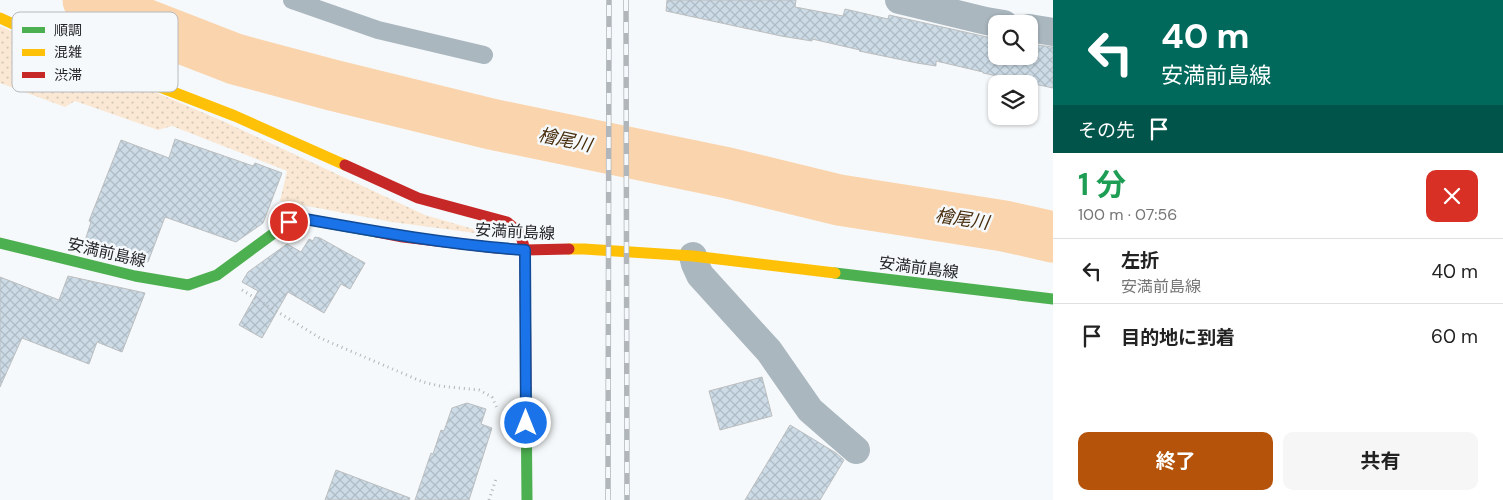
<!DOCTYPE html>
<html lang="ja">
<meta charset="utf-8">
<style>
:root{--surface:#fff;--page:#f6f6f6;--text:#222;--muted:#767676;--line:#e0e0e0;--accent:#b45309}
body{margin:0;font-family:"DM Sans","Noto Sans JP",sans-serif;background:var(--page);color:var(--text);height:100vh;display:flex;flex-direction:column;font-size:19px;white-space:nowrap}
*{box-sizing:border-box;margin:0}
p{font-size:16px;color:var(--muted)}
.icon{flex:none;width:28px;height:28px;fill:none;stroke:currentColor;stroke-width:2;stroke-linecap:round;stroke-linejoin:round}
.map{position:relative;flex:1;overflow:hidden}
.panel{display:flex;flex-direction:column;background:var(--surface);width:450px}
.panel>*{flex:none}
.guide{background:#00695c;color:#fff;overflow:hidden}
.controls{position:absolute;left:988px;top:15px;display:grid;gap:10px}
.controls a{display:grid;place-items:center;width:50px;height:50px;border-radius:10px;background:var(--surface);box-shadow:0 1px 4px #0004;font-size:25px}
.pin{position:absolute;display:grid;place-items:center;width:42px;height:42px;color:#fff;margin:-21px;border:2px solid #fff;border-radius:50%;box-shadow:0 1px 5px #0007}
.me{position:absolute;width:55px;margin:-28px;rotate:0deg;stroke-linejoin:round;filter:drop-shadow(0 0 4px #0008)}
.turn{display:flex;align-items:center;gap:18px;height:105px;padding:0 25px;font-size:22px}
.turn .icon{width:65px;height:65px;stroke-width:2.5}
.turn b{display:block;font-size:35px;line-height:42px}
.then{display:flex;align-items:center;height:48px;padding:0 25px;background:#0003;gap:10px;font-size:19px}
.round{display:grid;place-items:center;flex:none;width:52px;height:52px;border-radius:10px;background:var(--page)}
.summary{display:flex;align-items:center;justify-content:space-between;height:85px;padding:0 25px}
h1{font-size:30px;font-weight:700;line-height:38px;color:#1e9e55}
.action{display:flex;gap:10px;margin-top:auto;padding:10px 25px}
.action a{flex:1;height:58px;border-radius:10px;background:var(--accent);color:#fff;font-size:20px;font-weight:700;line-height:58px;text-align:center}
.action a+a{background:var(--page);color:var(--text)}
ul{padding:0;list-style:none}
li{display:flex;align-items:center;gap:15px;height:65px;padding:0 25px;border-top:1px solid var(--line)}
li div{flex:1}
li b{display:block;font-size:19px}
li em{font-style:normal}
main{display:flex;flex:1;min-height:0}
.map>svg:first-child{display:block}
.grass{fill:url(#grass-dots)}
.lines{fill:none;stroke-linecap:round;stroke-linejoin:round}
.river{stroke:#fad4ac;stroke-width:51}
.building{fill:url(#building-cross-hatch);stroke:#bcbebf}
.path{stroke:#afb6bb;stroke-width:3;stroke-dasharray:1 4;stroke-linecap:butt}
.lane{stroke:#aab7bf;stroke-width:18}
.street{stroke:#aab7bf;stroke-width:28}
.fast{stroke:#4caf50;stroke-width:11}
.slow{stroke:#ffc107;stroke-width:11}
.jam{stroke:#c62828;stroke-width:11}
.rail-casing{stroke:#b0b6ba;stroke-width:5.5}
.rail{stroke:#f5f9fc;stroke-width:4;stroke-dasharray:11;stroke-linecap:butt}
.route-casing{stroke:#114b97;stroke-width:12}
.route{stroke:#1a73e8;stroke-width:9}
.labels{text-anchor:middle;stroke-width:5;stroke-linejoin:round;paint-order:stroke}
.street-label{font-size:16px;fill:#262728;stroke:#f5f9fc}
.water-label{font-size:18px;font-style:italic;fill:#482d0c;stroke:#f5f9fc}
.key{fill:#f5f9fc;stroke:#b7babc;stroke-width:1}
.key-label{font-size:14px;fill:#262728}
</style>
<main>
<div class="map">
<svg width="1053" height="500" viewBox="0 0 1053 500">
<defs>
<pattern id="grass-dots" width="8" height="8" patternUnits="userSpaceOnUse" patternTransform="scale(1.25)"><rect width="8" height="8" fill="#fae8d4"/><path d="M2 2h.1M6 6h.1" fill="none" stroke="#d6c7b6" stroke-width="1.8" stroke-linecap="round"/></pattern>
<pattern id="building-cross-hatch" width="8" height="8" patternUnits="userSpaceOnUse" patternTransform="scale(1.25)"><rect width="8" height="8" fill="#ccdbe6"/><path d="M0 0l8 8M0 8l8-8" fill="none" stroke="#afbcc5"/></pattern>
</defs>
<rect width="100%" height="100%" fill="#f6f9fb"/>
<path class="grass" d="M0,26L225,122L425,215L487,233L490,235L392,222L280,201L287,171L172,126L158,130L75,101L65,107L0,83Z"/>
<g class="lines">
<path class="river" d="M88,0L119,14L235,59L332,85L491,124L728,173L839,200L1004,226L1053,237"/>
</g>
<g class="building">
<path d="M667,0H796L795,7L843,16L845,9L888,19L889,15L996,39V56H1029V44L1053,47V88L983,73V72L936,61V66L917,63L859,51L860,50L812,39V41L781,36L666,11Z"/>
<path d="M175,139L253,166L255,163L282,173L263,223L236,242L165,217L148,262L83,247L91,222L89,221L121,140L169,158Z"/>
<path d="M315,237L320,238L365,263L350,289L341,284L324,313L288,292L262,338L239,325L258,291L242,282L248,272L287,244L301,252L309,239L313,241Z"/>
<path d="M68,276L145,293L122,352L97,342L89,364L22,338L0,387V277L59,300Z"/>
<path d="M762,377L772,416L720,430L709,391Z"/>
<path d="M467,403L486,409L481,424L492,428L469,500H415L431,453L433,454L441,430L444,431L452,408Z"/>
<path d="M790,425L836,453L844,460L820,500H745Z"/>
<path d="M336,470L410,498L409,500H325Z"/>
</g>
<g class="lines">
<g class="path">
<path d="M242,290L320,338L423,382L440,386L479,390L492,397L497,408"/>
<path d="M489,500L496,479"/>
</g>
<path class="lane" d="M292,0L378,30L484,55"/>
<g class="street">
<path d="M899,0L986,21L1004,24"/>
<path d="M1029,28L1053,32"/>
<path d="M693,256L695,264L700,275L769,351L810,410L856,450"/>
</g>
<g class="fast">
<path d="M0,243L135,276L188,285L217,275L289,222L297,219H305L377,232"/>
<path d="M835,273L1053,299"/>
<path d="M526,389L527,500"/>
</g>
<g class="slow">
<path d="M0,18L98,63L235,116L345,165"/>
<path d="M569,249H584L693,256L835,273"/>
</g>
<g class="jam">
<path d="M345,165L418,198L507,222L520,233L525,250L526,389"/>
<path d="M377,232L403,237L496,248L525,250L569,249"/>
</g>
<defs>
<g id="rail">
<path d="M626,0L627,500"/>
<path d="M608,500L609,0"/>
</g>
</defs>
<use href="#rail" class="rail-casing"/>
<use href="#rail" class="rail"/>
</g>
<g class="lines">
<defs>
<path id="route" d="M289,222L305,219C378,232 451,245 525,250L526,423"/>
</defs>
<use href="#route" class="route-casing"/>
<use href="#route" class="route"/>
</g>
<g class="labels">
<g class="street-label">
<text transform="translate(515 231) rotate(3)" y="6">安満前島線</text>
<text transform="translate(107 252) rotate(13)" y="6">安満前島線</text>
<text transform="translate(919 267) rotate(7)" y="6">安満前島線</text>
</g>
<g class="water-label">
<text transform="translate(565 140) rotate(12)" y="6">檜尾川</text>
<text transform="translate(962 219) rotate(9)" y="6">檜尾川</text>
</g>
</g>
<rect x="12" y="12" width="166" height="80" rx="8" class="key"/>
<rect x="22" y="27" width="23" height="6" fill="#4caf50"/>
<rect x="22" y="49" width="23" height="7" fill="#ffc107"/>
<rect x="22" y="72" width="23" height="6" fill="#c62828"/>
<g class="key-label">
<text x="54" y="35">順調</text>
<text x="54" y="57">混雑</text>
<text x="54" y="80">渋滞</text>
</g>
</svg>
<div class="controls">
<a><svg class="icon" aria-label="search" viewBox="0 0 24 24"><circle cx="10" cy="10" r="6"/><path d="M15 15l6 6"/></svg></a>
<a><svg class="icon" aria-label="layers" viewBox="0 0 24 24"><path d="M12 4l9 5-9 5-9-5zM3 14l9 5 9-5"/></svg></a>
</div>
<div class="pin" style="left:289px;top:222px;background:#d93025"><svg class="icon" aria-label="arrive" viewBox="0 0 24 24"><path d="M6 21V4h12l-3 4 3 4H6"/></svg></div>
<svg class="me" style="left:526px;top:423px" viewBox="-20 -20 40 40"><circle r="17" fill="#1a73e8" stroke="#fff" stroke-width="3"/><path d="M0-11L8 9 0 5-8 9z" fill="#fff"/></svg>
</div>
<section class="panel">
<div class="guide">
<div class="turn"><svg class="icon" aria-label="left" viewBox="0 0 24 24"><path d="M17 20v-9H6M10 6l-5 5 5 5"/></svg><div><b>40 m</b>安満前島線</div></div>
<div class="then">その先<svg class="icon" aria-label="arrive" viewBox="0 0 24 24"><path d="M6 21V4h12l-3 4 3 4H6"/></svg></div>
</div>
<div class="summary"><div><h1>1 分</h1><p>100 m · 07:56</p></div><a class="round" style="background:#d93025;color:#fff"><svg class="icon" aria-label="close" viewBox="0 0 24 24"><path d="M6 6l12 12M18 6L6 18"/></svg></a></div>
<ul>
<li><svg class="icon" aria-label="left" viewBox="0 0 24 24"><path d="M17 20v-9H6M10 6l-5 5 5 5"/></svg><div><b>左折</b><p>安満前島線</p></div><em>40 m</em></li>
<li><svg class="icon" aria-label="arrive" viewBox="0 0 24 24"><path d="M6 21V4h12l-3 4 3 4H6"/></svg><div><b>目的地に到着</b></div><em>60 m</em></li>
</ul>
<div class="action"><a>終了</a><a>共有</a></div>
</section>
</main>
